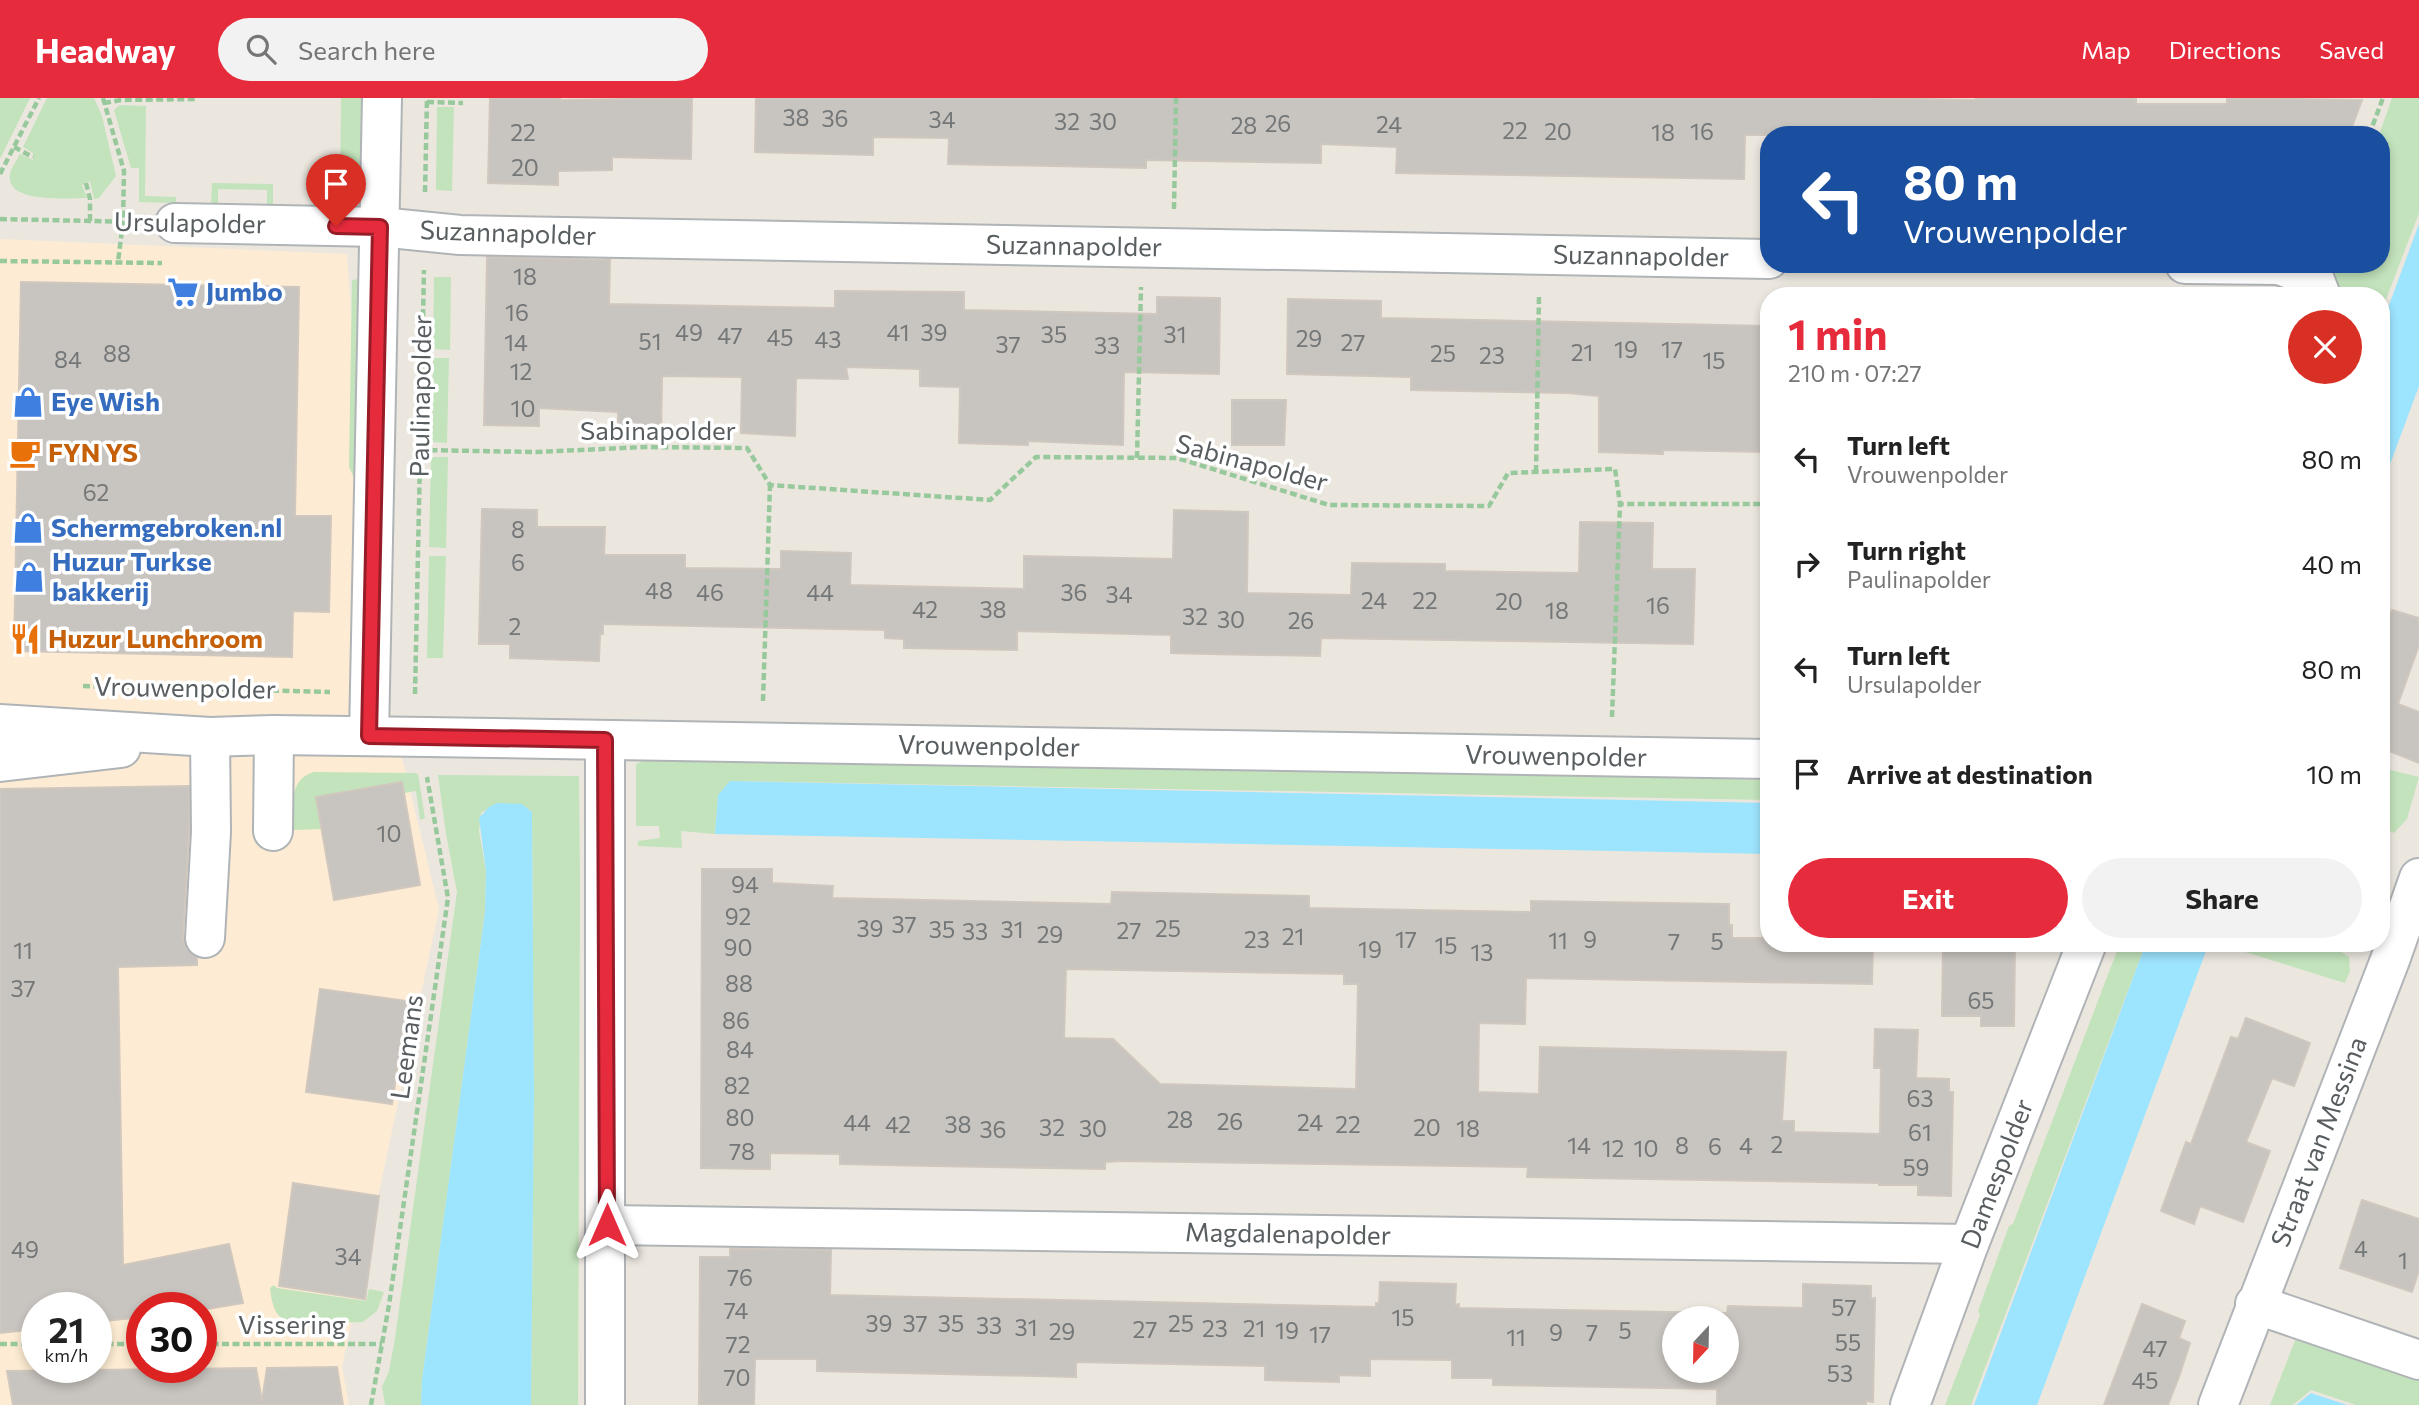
<!DOCTYPE html>
<meta charset="utf-8">
<style>
:root{--surface:#fff;--page:#f2f2f2;--text:#222;--muted:#767676;--accent:#e62b3d}
body{margin:0;font-family:Commissioner,sans-serif;background:var(--page);color:var(--text);height:100vh;display:flex;flex-direction:column;font-size:26px;white-space:nowrap}
*{box-sizing:border-box;margin:0}
p{font-size:23px;color:var(--muted)}
.icon{flex:none;width:38px;height:38px;fill:none;stroke:currentColor;stroke-width:2;stroke-linecap:round;stroke-linejoin:round}
.map{position:relative;flex:1;overflow:hidden}
.side{position:absolute;left:1760px;top:189px;width:630px;height:665px;display:flex;flex-direction:column;background:var(--surface);border-radius:28px;box-shadow:0 4px 10px #0003}
.side>*{flex:none}
.hud{position:absolute;left:1760px;top:28px;width:630px;height:147px;border-radius:28px;box-shadow:0 4px 10px #0003;background:#1a4fa0;color:#fff;overflow:hidden}
.needle{width:46px;rotate:202deg}
.buttons{position:absolute;left:1662px;top:1208px;display:grid;gap:14px}
.buttons a{display:grid;place-items:center;width:77px;height:77px;border-radius:50%;background:var(--surface);box-shadow:0 4px 10px #0003;font-size:35px}
.speed{position:absolute;left:21px;top:1194px;display:flex;gap:14px;font-size:35px;font-weight:700;text-align:center}
.speed>*{display:grid;place-content:center;width:91px;height:91px;border-radius:50%;background:var(--surface);box-shadow:0 4px 10px #0003;line-height:1}
.speed small{font-size:18px;font-weight:400}
.speed .limit{border:10px solid #d22;background:#fff;color:#111}
.pin{position:absolute;display:grid;place-items:center;width:60px;height:60px;color:#fff;margin:-72px -30px;border-radius:50% 50% 50% 0;rotate:-45deg;box-shadow:0 0 7px #0007}
.pin .icon{rotate:45deg}
.me{position:absolute;width:77px;margin:-38px;rotate:0deg;stroke-linejoin:round;filter:drop-shadow(0 0 5px #0008)}
.turn{display:flex;align-items:center;gap:24px;height:147px;padding:0 28px;font-size:32px}
.turn .icon{width:91px;height:91px;stroke-width:2.5}
.turn b{display:block;font-size:49px;line-height:60px}
.round{display:grid;place-items:center;flex:none;width:74px;height:74px;border-radius:37px;background:var(--page)}
.overview{display:flex;align-items:center;justify-content:space-between;height:119px;padding:0 28px}
h1{font-size:42px;font-weight:700;line-height:52px;color:var(--accent)}
.action{display:flex;gap:14px;margin-top:auto;padding:14px 28px}
.action a{flex:1;height:80px;border-radius:42px;background:var(--accent);color:#fff;font-size:28px;font-weight:700;line-height:80px;text-align:center}
.action a+a{background:var(--page);color:var(--text)}
ul{padding:0;list-style:none}
li{display:flex;align-items:center;gap:21px;height:105px;padding:0 28px}
li div{flex:1}
li b{display:block;font-size:26px}
li em{font-style:normal}
header{display:flex;align-items:center;gap:42px;box-sizing:border-box;height:98px;padding:0 35px;background:var(--accent);color:#fff}
header strong{font-size:33px}
nav{display:flex;gap:38px;margin-inline-start:auto;font-size:24px}
.search{width:490px;height:63px;background:var(--page);display:flex;align-items:center;gap:18px;box-sizing:border-box;padding:0 24px;border-radius:38px;color:var(--muted);font-size:26px}
.map>svg:first-child{display:block}
.commercial{fill:#fdecd3;fill-rule:evenodd}
.green{fill:#c2e3bb}
.water{fill:#9de4fe}
.building{fill:#c8c4bf;stroke:#d0c7be;stroke-width:2;fill-rule:evenodd}
.lines{fill:none;stroke-linecap:round;stroke-linejoin:round}
.minor-casing{stroke:#b0b4b7;stroke-width:42}
.path{stroke:#98c99d;stroke-width:4.5;stroke-dasharray:7 3.5;stroke-linecap:butt}
.minor{stroke:#fff;stroke-width:38}
.route-casing{stroke:#961c28;stroke-width:18}
.route{stroke:#e62b3d;stroke-width:12}
.labels{text-anchor:middle;stroke-width:7;stroke-linejoin:round;paint-order:stroke}
.number-label{font-size:23px;fill:#747778}
.street-label{font-size:26px;fill:#585d60;stroke:#fff}
.shop-label{font-size:26px;font-weight:bold;fill:#366cbe;stroke:#fff;text-anchor:start}
.food-label{font-size:26px;font-weight:bold;fill:#c56008;stroke:#fff;text-anchor:start}
</style>
<header>
<strong>Headway</strong>
<div class="search"><svg class="icon" aria-label="search" viewBox="0 0 24 24"><circle cx="10" cy="10" r="6"/><path d="M15 15l6 6"/></svg>Search here</div>
<nav><a>Map</a><a>Directions</a><a>Saved</a></nav>
</header>
<div class="map">
<svg width="2419" height="1307" viewBox="0 0 2419 1307">
<rect width="100%" height="100%" fill="#ebe7df"/>
<path class="commercial" d="M0,141L347,156L374,546L439,811L342,1269L349,1307H0ZM37,1209H96V1269H37ZM142,1209H201V1269H142Z"/>
<g class="green">
<path d="M0,0H30L0,61Z"/>
<path d="M47,0H94L102,18L116,78L99,100L94,101L90,83L82,87L87,100C70,100 4,106 10,76C11,70 17,62 20,56L33,62V55L23,49Z"/>
<path d="M341,0H364L361,94C349,112 332,108 313,107V102L340,101Z"/>
<path d="M2392,0H2419V115L2382,212V198H2334L2328,174L2331,166H2382V37H2379Z"/>
<path d="M120,7L146,8L145,98L176,99V105L139,104V70H131L114,12Z"/>
<path d="M437,9H454L452,93L436,92Z"/>
<path d="M212,85L273,86V107H267V92L218,91V106H211Z"/>
<path d="M434,179H451L450,252L433,251Z"/>
<path d="M360,181L356,380H354L349,369L352,182Z"/>
<path d="M433,260H449L447,345L431,344Z"/>
<path d="M431,359H448L446,450L429,449Z"/>
<path d="M429,458H446L443,560H427Z"/>
<path d="M653,658L1769,682V702L730,683L718,697L715,736L681,733L682,750L638,748V743L660,740L659,728H636V666Z"/>
<path d="M2382,670L2419,679L2407,721L2394,735L2382,729Z"/>
<path d="M314,674L413,675L418,676L425,720L420,722L416,693L404,695L401,684L317,700L322,731L294,732C294,709 287,682 314,674Z"/>
<path d="M438,677L579,678L580,788L578,1307H531L534,996L532,715L529,711L497,705L481,715L479,733L486,773L485,814L422,1282L421,1307H385L382,1289L389,1273L395,1240L457,794L446,736Z"/>
<path d="M2120,845H2146L1971,1307H1945L1980,1217L1978,1213L2009,1128L2013,1126Z"/>
<path d="M2216,845H2328L2349,859L2350,873L2345,885Z"/>
<path d="M274,1187L277,1190L366,1203L369,1191L384,1194L377,1213L363,1224L294,1226C275,1222 272,1207 270,1190Z"/>
<path d="M2296,1240L2419,1280V1307H2356L2311,1292L2293,1307H2270Z"/>
</g>
<g class="water">
<path d="M2419,126V288L2382,388V226Z"/>
<path d="M730,683L1769,705V756L715,736L718,697Z"/>
<path d="M497,705L522,706L532,714L534,996L531,1307H421L422,1282L485,814L486,773L479,720L489,709Z"/>
<path d="M2146,845H2209L2037,1307H1974Z"/>
<path d="M2311,1295L2347,1307H2296Z"/>
</g>
<g class="building">
<path d="M490,0H560V2L692,0L691,61L612,59V72L558,73V87L488,85Z"/>
<path d="M756,0H1871L1976,2V0H2136V6H2227V0L2362,2L2349,37H1745L1744,81L1396,75L1397,49L1321,46V65L1146,62V70L948,66L949,40L873,39V57L755,54Z"/>
<path d="M487,159L610,162L609,206L835,210V193L964,194V212L1157,216V199L1220,200L1219,276L1124,274L1123,347L1028,343V347L959,345L960,289L920,288V271L846,269L848,281L796,280L795,338L741,335L742,279L662,278L661,341L618,339V314L539,310V328L484,327Z"/>
<path d="M21,184L299,189L295,418H331L329,514L293,513L292,559L14,553Z"/>
<path d="M1288,201L1381,203V220L1769,228V298H1766L1764,354L1663,352V356L1599,354V298L1568,295L1411,292V279L1287,276Z"/>
<path d="M1232,302H1286L1284,347H1232Z"/>
<path d="M482,411L537,412V429H605L604,457H685V470L781,471V453L851,455L850,487L1024,491V458L1173,461L1174,412L1248,414L1247,495L1351,497L1352,465L1445,466V473L1579,475L1580,424L1653,425L1652,471H1695L1693,546L1321,540L1320,558L1209,556L1171,555V537L1017,533V552L904,550V541L885,540V532L603,526V536H600L599,563L510,560V546H479Z"/>
<path d="M2392,512L2419,520V547L2398,606L2419,614V665L2382,650V538Z"/>
<path d="M402,684L420,787L334,802L316,699Z"/>
<path d="M189,688V733L183,839L186,850L197,860V867L118,869L123,1167L229,1146L243,1205L201,1212V1209H142V1219L96,1224V1209H37V1231L0,1235V691Z"/>
<path d="M702,771H772V785L833,788L832,800L1111,806L1112,794L1309,798V810L1531,814V803L1729,806V827H1732V840H1769V845H1873L1872,886L1526,880L1525,926L1479,925L1478,994L1539,996L1540,949L1786,954L1782,1023H1794V1034L1880,1036L1881,970H1874L1875,931L1918,932L1916,980L1949,981V994H1953L1951,1098L1918,1097V1087H1879V1085L1527,1079L1528,1069L1120,1063L1105,1064V1071L933,1068L840,1066V1056L770,1055V1071L701,1070ZM1066,871L1344,876V886H1358L1356,991L1160,986L1113,941L1064,940Z"/>
<path d="M1943,845H2015L2014,928H1981V918H1942Z"/>
<path d="M320,891L407,903L392,1006L306,994Z"/>
<path d="M2246,920L2310,945L2294,988L2272,980L2246,1044L2270,1053L2243,1124L2200,1108L2194,1126L2161,1113L2186,1044L2191,1046L2231,939L2238,941Z"/>
<path d="M293,1085L379,1098L365,1201L279,1188Z"/>
<path d="M2362,1102L2419,1121V1172L2412,1194L2340,1170Z"/>
<path d="M730,1151L831,1152L830,1197L1376,1209V1205H1379L1380,1184L1456,1186L1455,1207L1459,1206V1210L1727,1215L1728,1208L1803,1210V1186L1871,1188V1201L1875,1200L1873,1304L1866,1303V1307H1717V1291L1493,1287V1280H1452V1262L1370,1261V1278L1339,1277V1284L1265,1282V1268L1076,1264V1279L817,1273V1261H755L754,1307H699L700,1159H730ZM1675,1220H1727V1272H1675Z"/>
<path d="M2142,1206L2185,1223L2179,1240L2190,1245L2180,1276L2168,1307H2104Z"/>
<path d="M337,1269L343,1307H13L7,1273L256,1270L262,1303L267,1270Z"/>
</g>
<g class="lines">
<defs>
<g id="minor">
<path d="M175,125L380,129L460,137L1769,161"/>
<path d="M2185,166L2279,167L2314,180L2321,198"/>
<path d="M0,626L210,639L274,637L427,639L1769,661"/>
<path d="M369,638L382,0"/>
<path d="M0,664L121,650"/>
<path d="M273,733L274,637"/>
<path d="M205,840L211,734L210,639"/>
<path d="M607,1127L1969,1146"/>
<path d="M2255,1206L2419,1262"/>
<path d="M605,1307V642"/>
<path d="M1910,1307L1969,1146L2087,845"/>
<path d="M2218,1307L2390,862L2419,780"/>
</g>
</defs>
<use href="#minor" class="minor-casing"/>
<g class="path">
<path d="M103,0L124,73L123,124L118,164"/>
<path d="M427,4L463,5"/>
<path d="M104,5L121,2L197,1"/>
<path d="M2369,37L2383,0"/>
<path d="M14,49L33,59"/>
<path d="M0,76L39,0"/>
<path d="M86,85L90,101V123"/>
<path d="M425,94L427,0"/>
<path d="M1174,111L1176,0"/>
<path d="M0,121L136,124"/>
<path d="M0,163L162,165"/>
<path d="M420,352L537,354L645,349L747,350L770,387L990,402L1036,359L1177,360L1329,407L1489,408L1508,375L1615,371L1620,406H1769"/>
<path d="M1137,360L1141,189"/>
<path d="M1536,374L1539,197"/>
<path d="M83,588L330,594"/>
<path d="M415,596L424,172"/>
<path d="M763,603L770,387"/>
<path d="M1612,619L1620,406"/>
<path d="M0,1246H37"/>
<path d="M96,1246H142"/>
<path d="M201,1246H382"/>
<path d="M371,1307L389,1207L448,800L427,679"/>
</g>
<use href="#minor" class="minor"/>
</g>
<g class="lines">
<defs>
<path id="route" d="M336,128L380,129L369,638L605,642L607,1127"/>
</defs>
<use href="#route" class="route-casing"/>
<use href="#route" class="route"/>
</g>
<defs>
<symbol id="supermarket-bare" viewBox="-9 -9 18 18"><path d="M-6-5.5h2.5l.6 2H6L4.5 2H-2.5L-4.4-4H-6ZM-1.5 3.2a1.3 1.3 0 1 0 .1 0ZM3 3.2a1.3 1.3 0 1 0 .1 0Z" fill="#3f7fe0" stroke="#fff" stroke-width="2.5" paint-order="stroke"/></symbol>
<symbol id="shop-bare" viewBox="-9 -9 18 18"><path d="M-5-2.5h2.3a2.7 3.5 0 0 1 5.4 0H5L5.5 6h-11ZM-1.5-2.5h3a1.5 2.3 0 0 0-3 0Z" fill="#3f7fe0" stroke="#fff" stroke-width="2.5" paint-order="stroke"/></symbol>
<symbol id="cafe-bare" viewBox="-9 -9 18 18"><path d="M-5.5-4.5H6V0H3Q3 3.5 0 3.5H-2.5Q-5.5 3.5-5.5 0ZM3-3.2v2h1.7v-2ZM-6 4.5H4V6H-6Z" fill="#e8710a" stroke="#fff" stroke-width="2.5" paint-order="stroke"/></symbol>
<symbol id="restaurant-bare" viewBox="-9 -9 18 18"><path d="M-5-6h1v4h1v-4h1v4h1v-4h1v5L-1.5 .5V6h-2V.5L-5-1ZM5-6V6H3V1.5H1.5Q1.5-4 5-6Z" fill="#e8710a" stroke="#fff" stroke-width="2.5" paint-order="stroke"/></symbol>
</defs>
<g fill-rule="evenodd">
<use href="#supermarket-bare" x="161" y="172" width="44" height="44"/>
<use href="#shop-bare" x="6" y="282" width="44" height="44"/>
<use href="#cafe-bare" x="3" y="333" width="44" height="44"/>
<use href="#shop-bare" x="6" y="408" width="44" height="44"/>
<use href="#shop-bare" x="7" y="457" width="44" height="44"/>
<use href="#restaurant-bare" x="3" y="519" width="44" height="44"/>
</g>
<g class="labels">
<g class="number-label">
<text x="796" y="28">38</text>
<text x="835" y="29">36</text>
<text x="942" y="30">34</text>
<text x="1067" y="32">32</text>
<text x="1103" y="32">30</text>
<text x="1278" y="34">26</text>
<text x="1389" y="35">24</text>
<text x="1244" y="36">28</text>
<text x="1515" y="41">22</text>
<text x="1558" y="42">20</text>
<text x="1702" y="42">16</text>
<text x="523" y="43">22</text>
<text x="1663" y="43">18</text>
<text x="525" y="78">20</text>
<text x="525" y="187">18</text>
<text x="517" y="223">16</text>
<text x="689" y="243">49</text>
<text x="898" y="243">41</text>
<text x="934" y="243">39</text>
<text x="1054" y="245">35</text>
<text x="1175" y="245">31</text>
<text x="730" y="246">47</text>
<text x="780" y="248">45</text>
<text x="1309" y="249">29</text>
<text x="828" y="250">43</text>
<text x="650" y="252">51</text>
<text x="516" y="253">14</text>
<text x="1353" y="253">27</text>
<text x="1008" y="255">37</text>
<text x="1107" y="256">33</text>
<text x="1626" y="260">19</text>
<text x="1672" y="260">17</text>
<text x="1582" y="263">21</text>
<text x="117" y="264">88</text>
<text x="1443" y="264">25</text>
<text x="1492" y="266">23</text>
<text x="68" y="270">84</text>
<text x="1714" y="271">15</text>
<text x="521" y="282">12</text>
<text x="523" y="319">10</text>
<text x="96" y="403">62</text>
<text x="518" y="440">8</text>
<text x="518" y="473">6</text>
<text x="659" y="501">48</text>
<text x="710" y="503">46</text>
<text x="820" y="503">44</text>
<text x="1074" y="503">36</text>
<text x="1119" y="505">34</text>
<text x="1374" y="511">24</text>
<text x="1425" y="511">22</text>
<text x="1509" y="512">20</text>
<text x="1658" y="516">16</text>
<text x="925" y="520">42</text>
<text x="993" y="520">38</text>
<text x="1557" y="521">18</text>
<text x="1195" y="527">32</text>
<text x="1231" y="530">30</text>
<text x="1301" y="531">26</text>
<text x="515" y="537">2</text>
<text x="389" y="744">10</text>
<text x="745" y="795">94</text>
<text x="738" y="827">92</text>
<text x="904" y="835">37</text>
<text x="870" y="839">39</text>
<text x="1168" y="839">25</text>
<text x="942" y="840">35</text>
<text x="1012" y="840">31</text>
<text x="1129" y="841">27</text>
<text x="975" y="842">33</text>
<text x="1050" y="845">29</text>
<text x="1293" y="847">21</text>
<text x="1257" y="850">23</text>
<text x="1406" y="850">17</text>
<text x="1590" y="850">9</text>
<text x="1558" y="851">11</text>
<text x="1674" y="852">7</text>
<text x="1717" y="852">5</text>
<text x="1446" y="856">15</text>
<text x="738" y="858">90</text>
<text x="1370" y="860">19</text>
<text x="23" y="861">11</text>
<text x="1482" y="863">13</text>
<text x="739" y="894">88</text>
<text x="23" y="899">37</text>
<text x="1981" y="911">65</text>
<text x="736" y="931">86</text>
<text x="740" y="960">84</text>
<text x="737" y="996">82</text>
<text x="1920" y="1009">63</text>
<text x="740" y="1028">80</text>
<text x="1180" y="1030">28</text>
<text x="1230" y="1032">26</text>
<text x="857" y="1033">44</text>
<text x="1310" y="1033">24</text>
<text x="898" y="1035">42</text>
<text x="958" y="1035">38</text>
<text x="1348" y="1035">22</text>
<text x="1052" y="1038">32</text>
<text x="1427" y="1038">20</text>
<text x="1093" y="1039">30</text>
<text x="1468" y="1039">18</text>
<text x="993" y="1040">36</text>
<text x="1920" y="1043">61</text>
<text x="1777" y="1055">2</text>
<text x="1579" y="1056">14</text>
<text x="1682" y="1056">8</text>
<text x="1746" y="1056">4</text>
<text x="1715" y="1057">6</text>
<text x="1613" y="1059">12</text>
<text x="1646" y="1059">10</text>
<text x="742" y="1062">78</text>
<text x="1916" y="1078">59</text>
<text x="2361" y="1159">4</text>
<text x="25" y="1160">49</text>
<text x="348" y="1167">34</text>
<text x="2403" y="1171">1</text>
<text x="740" y="1188">76</text>
<text x="1844" y="1218">57</text>
<text x="736" y="1221">74</text>
<text x="1403" y="1228">15</text>
<text x="879" y="1234">39</text>
<text x="915" y="1234">37</text>
<text x="951" y="1234">35</text>
<text x="1181" y="1234">25</text>
<text x="989" y="1236">33</text>
<text x="1026" y="1238">31</text>
<text x="1215" y="1239">23</text>
<text x="1254" y="1239">21</text>
<text x="1145" y="1240">27</text>
<text x="1287" y="1241">19</text>
<text x="1625" y="1241">5</text>
<text x="1062" y="1242">29</text>
<text x="1556" y="1243">9</text>
<text x="1592" y="1243">7</text>
<text x="1320" y="1245">17</text>
<text x="1516" y="1248">11</text>
<text x="1848" y="1253">55</text>
<text x="738" y="1255">72</text>
<text x="2155" y="1259">47</text>
<text x="1840" y="1284">53</text>
<text x="737" y="1288">70</text>
<text x="2145" y="1291">45</text>
</g>
<g class="street-label">
<text transform="translate(190 125) rotate(1)" y="9">Ursulapolder</text>
<text transform="translate(508 135) rotate(2)" y="9">Suzannapolder</text>
<text transform="translate(1074 148) rotate(1)" y="9">Suzannapolder</text>
<text transform="translate(1641 158) rotate(1)" y="9">Suzannapolder</text>
<text transform="translate(421 298) rotate(-89)" y="9">Paulinapolder</text>
<text x="658" y="342">Sabinapolder</text>
<text transform="translate(1252 365) rotate(15)" y="9">Sabinapolder</text>
<text transform="translate(185 590) rotate(1)" y="9">Vrouwenpolder</text>
<text transform="translate(989 648) rotate(1)" y="9">Vrouwenpolder</text>
<text transform="translate(1556 658) rotate(1)" y="9">Vrouwenpolder</text>
<text transform="translate(407 949) rotate(-82)" y="9">Leemans</text>
<text transform="translate(2319 1044) rotate(-69)" y="9">Straat van Messina</text>
<text transform="translate(1997 1076) rotate(-69)" y="9">Damespolder</text>
<text transform="translate(1288 1136) rotate(1)" y="9">Magdalenapolder</text>
<text x="292" y="1236">Vissering</text>
</g>
<g class="shop-label">
<text x="206" y="203">Jumbo</text>
<text x="51" y="313">Eye Wish</text>
<text x="51" y="439">Schermgebroken.nl</text>
<text x="52" y="473">Huzur Turkse<tspan x="52" dy="30">bakkerij</tspan></text>
</g>
<g class="food-label">
<text x="48" y="364">FYN YS</text>
<text x="48" y="550">Huzur Lunchroom</text>
</g>
</g>
</svg>
<div class="buttons">
<a><svg class="needle" viewBox="-14 -14 28 28"><path d="M0-13l5 13h-10z" fill="#e53935"/><path d="M0 13l5-13h-10z" fill="#767676"/></svg></a>
</div>
<div class="speed"><div>21<small>km/h</small></div><div class="limit">30</div></div>
<div class="pin" style="left:336px;top:128px;background:#d93025"><svg class="icon" aria-label="arrive" viewBox="0 0 24 24"><path d="M6 21V4h12l-3 4 3 4H6"/></svg></div>
<svg class="me" style="left:607px;top:1127px" viewBox="-20 -20 40 40"><path d="M0-17L14 15 0 8-14 15z" fill="#e62b3d" stroke="#fff" stroke-width="4"/></svg>
<div class="hud">
<div class="turn"><svg class="icon" aria-label="left" viewBox="0 0 24 24"><path d="M17 20v-9H6M10 6l-5 5 5 5"/></svg><div><b>80 m</b>Vrouwenpolder</div></div>
</div>
<section class="side">
<div class="overview"><div><h1>1 min</h1><p>210 m · 07:27</p></div><a class="round" style="background:#d93025;color:#fff"><svg class="icon" aria-label="close" viewBox="0 0 24 24"><path d="M6 6l12 12M18 6L6 18"/></svg></a></div>
<ul>
<li><svg class="icon" aria-label="left" viewBox="0 0 24 24"><path d="M17 20v-9H6M10 6l-5 5 5 5"/></svg><div><b>Turn left</b><p>Vrouwenpolder</p></div><em>80 m</em></li>
<li><svg class="icon" aria-label="right" viewBox="0 0 24 24"><path d="M7 20v-9h11M14 6l5 5-5 5"/></svg><div><b>Turn right</b><p>Paulinapolder</p></div><em>40 m</em></li>
<li><svg class="icon" aria-label="left" viewBox="0 0 24 24"><path d="M17 20v-9H6M10 6l-5 5 5 5"/></svg><div><b>Turn left</b><p>Ursulapolder</p></div><em>80 m</em></li>
<li><svg class="icon" aria-label="arrive" viewBox="0 0 24 24"><path d="M6 21V4h12l-3 4 3 4H6"/></svg><div><b>Arrive at destination</b></div><em>10 m</em></li>
</ul>
<div class="action"><a>Exit</a><a>Share</a></div>
</section>
</div>
